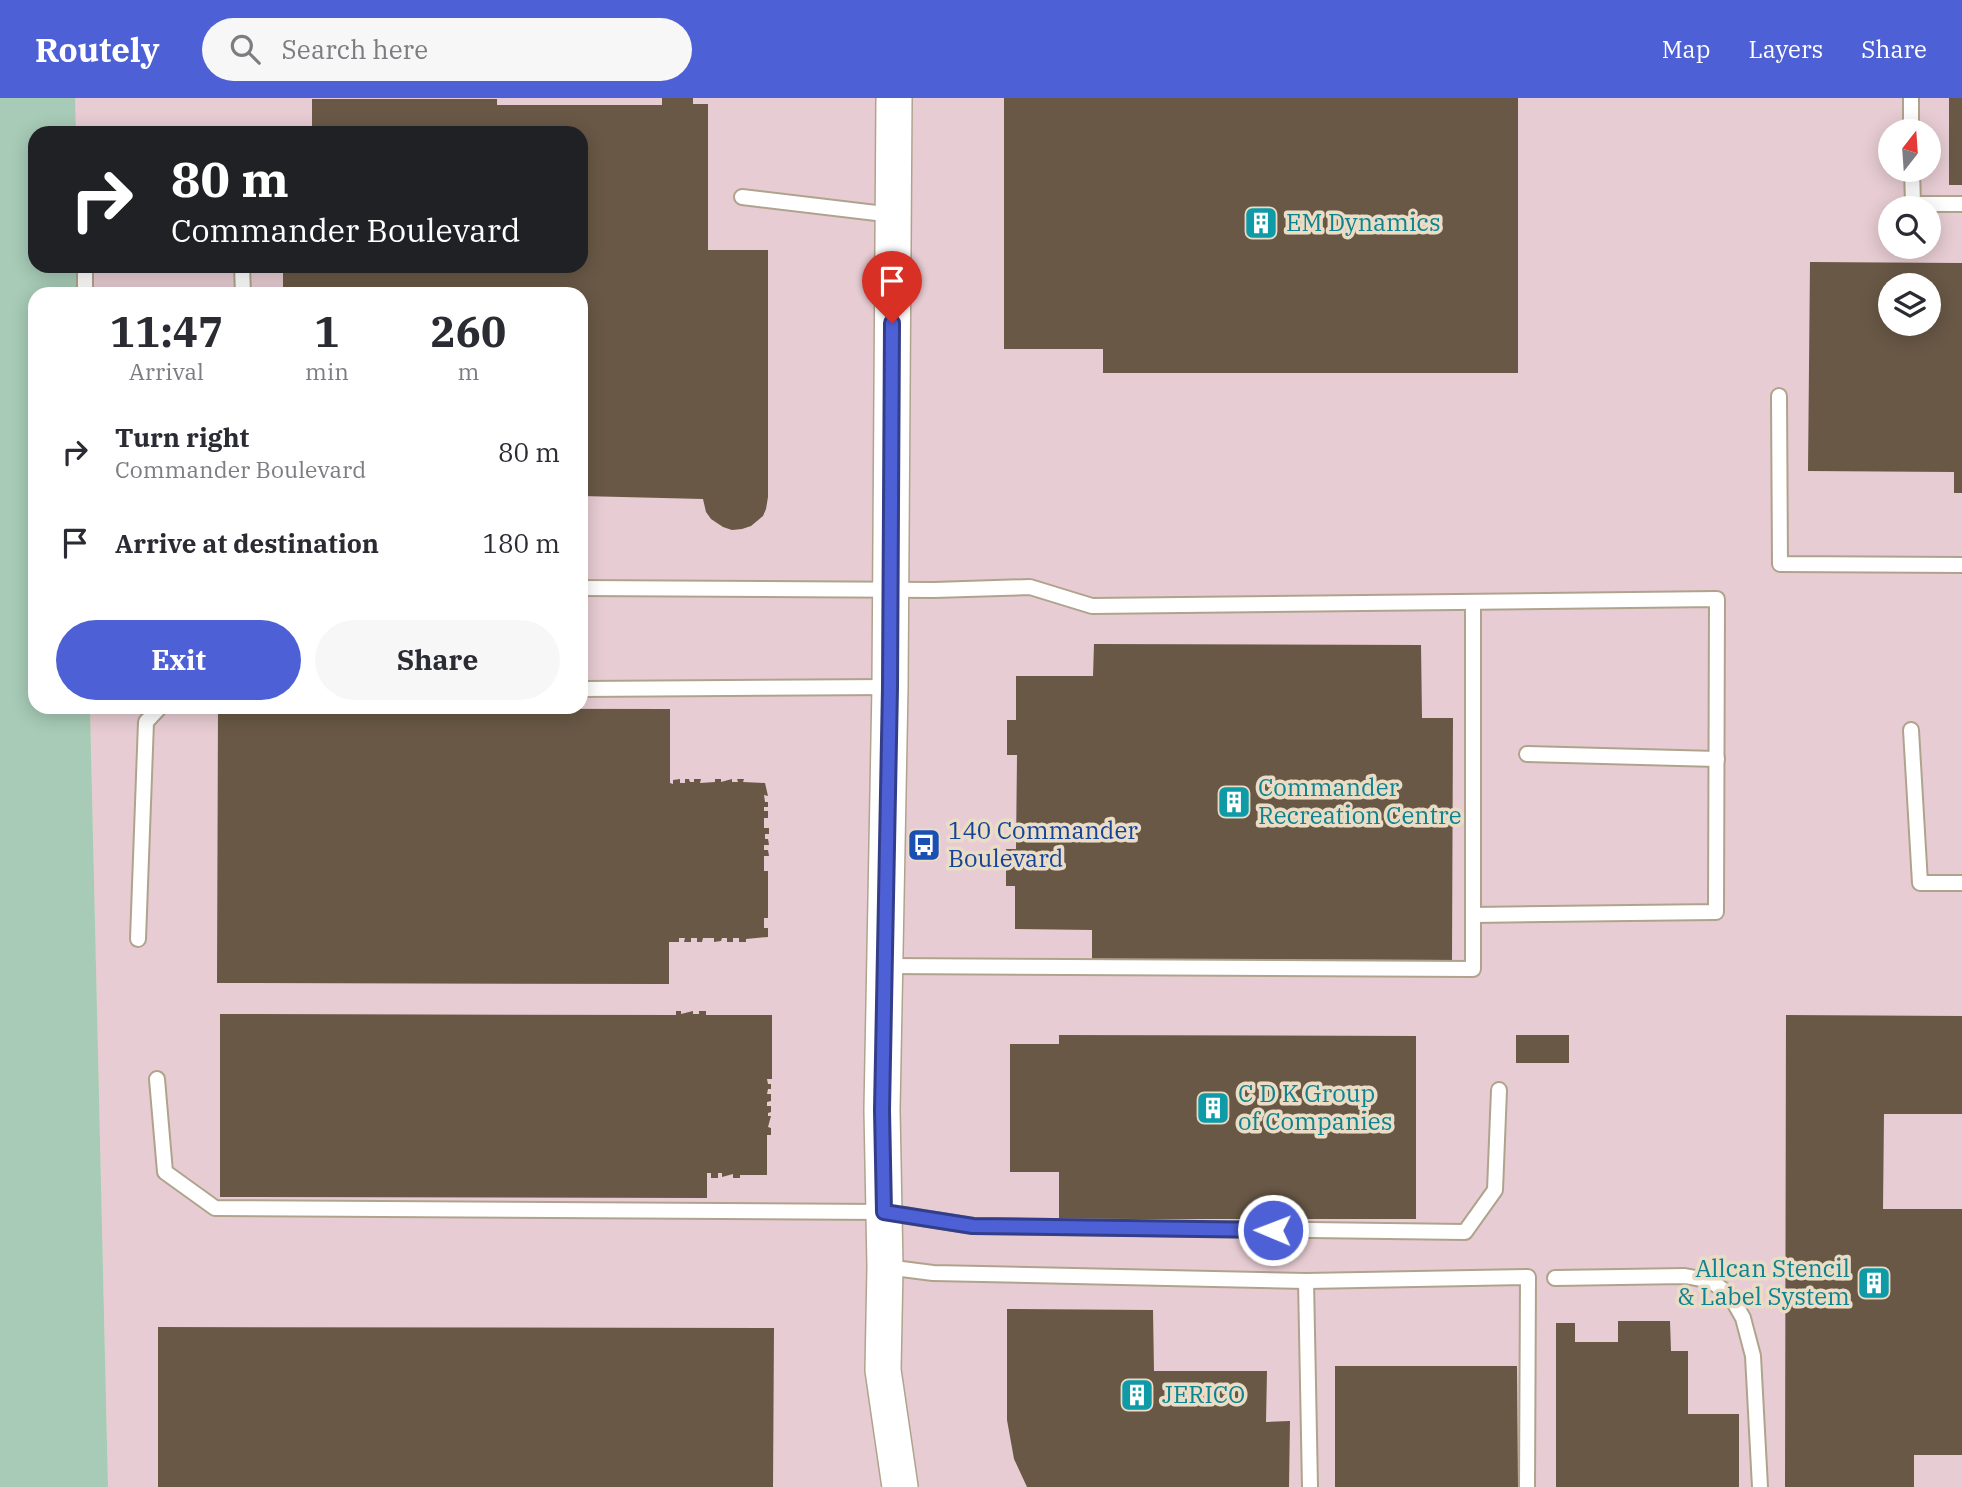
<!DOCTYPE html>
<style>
:root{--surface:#fff;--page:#f7f7f7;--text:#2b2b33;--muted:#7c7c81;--accent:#4e60d5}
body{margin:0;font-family:"IBM Plex Serif",serif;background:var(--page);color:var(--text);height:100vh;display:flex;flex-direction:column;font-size:26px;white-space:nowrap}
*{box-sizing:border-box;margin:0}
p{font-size:23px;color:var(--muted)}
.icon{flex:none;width:38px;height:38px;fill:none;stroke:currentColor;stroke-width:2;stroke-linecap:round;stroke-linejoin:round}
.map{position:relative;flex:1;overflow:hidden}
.side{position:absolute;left:28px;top:189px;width:560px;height:427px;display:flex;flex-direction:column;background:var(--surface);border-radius:21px;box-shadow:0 4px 18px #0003}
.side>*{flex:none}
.top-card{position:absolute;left:28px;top:28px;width:560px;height:147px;border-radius:21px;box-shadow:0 4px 18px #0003;background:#202124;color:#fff;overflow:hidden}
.needle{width:46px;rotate:17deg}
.fabs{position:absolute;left:1878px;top:21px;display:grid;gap:14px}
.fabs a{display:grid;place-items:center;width:63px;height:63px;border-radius:50%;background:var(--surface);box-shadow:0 4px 18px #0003;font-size:35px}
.pin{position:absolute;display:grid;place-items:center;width:60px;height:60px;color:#fff;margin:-72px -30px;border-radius:50% 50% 50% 0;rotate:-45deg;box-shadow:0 0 7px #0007}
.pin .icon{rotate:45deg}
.me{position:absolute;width:77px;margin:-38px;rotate:271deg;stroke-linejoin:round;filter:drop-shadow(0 0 5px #0008)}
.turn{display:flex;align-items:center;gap:24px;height:147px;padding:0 28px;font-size:32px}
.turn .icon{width:91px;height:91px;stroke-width:2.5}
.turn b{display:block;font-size:49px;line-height:60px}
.eta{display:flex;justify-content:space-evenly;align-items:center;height:119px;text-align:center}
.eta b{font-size:42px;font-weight:700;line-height:49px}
.primary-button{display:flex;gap:14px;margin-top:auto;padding:14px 28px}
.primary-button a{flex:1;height:80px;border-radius:42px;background:var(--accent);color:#fff;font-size:28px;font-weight:700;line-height:80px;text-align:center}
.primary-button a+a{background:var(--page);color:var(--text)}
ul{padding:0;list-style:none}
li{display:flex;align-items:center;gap:21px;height:91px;padding:0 28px}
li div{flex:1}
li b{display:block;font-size:26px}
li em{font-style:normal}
header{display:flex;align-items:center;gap:42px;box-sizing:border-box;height:98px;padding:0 35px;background:var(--accent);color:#fff}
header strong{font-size:33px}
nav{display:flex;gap:38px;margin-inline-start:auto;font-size:24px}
.search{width:490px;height:63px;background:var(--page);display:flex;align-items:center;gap:18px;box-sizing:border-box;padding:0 24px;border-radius:38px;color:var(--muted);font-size:26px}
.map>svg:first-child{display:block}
.industrial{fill:#e7cdd3;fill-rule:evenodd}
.green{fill:#a7cbb7}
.building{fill:#695846;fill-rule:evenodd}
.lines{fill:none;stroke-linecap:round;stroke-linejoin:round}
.service-casing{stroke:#b0a38d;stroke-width:18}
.tertiary-casing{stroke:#b0a38d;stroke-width:38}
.service{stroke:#fff;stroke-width:14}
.tertiary{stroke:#fff;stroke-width:35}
.route-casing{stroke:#333e8a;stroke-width:18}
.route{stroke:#4e60d5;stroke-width:12}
.labels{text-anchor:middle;stroke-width:7;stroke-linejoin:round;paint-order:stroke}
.culture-label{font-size:24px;fill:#0d838f;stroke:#ebddc5;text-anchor:start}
.transit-label{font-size:24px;fill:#164399;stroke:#ebddc5;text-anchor:start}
</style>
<header>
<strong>Routely</strong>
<div class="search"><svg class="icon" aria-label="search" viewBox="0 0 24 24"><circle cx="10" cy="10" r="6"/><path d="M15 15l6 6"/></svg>Search here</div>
<nav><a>Map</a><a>Layers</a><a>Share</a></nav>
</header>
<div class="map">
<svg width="1962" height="1389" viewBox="0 0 1962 1389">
<rect width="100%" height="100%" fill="#ebddc5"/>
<path class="industrial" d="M75,0H1962V1389H108L90,609H581V196H80L79,168H581V35H76ZM1890,33H1928V72H1890ZM1890,110H1928V149H1890ZM1890,187H1928V226H1890Z"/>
<path class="green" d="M0,0H75L76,35H35V168H79L80,196H35V609H90L108,1389H0Z"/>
<g class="building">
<path d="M662,0H693V6H708V152H768V399L766,411L763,418L751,428L742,431L732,432L723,429L711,421L706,414L703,401L581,398V196H283V168H581V35H312V1H497V7H662Z"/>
<path d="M1004,0H1518V275H1103V251H1004Z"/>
<rect x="1949" y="0" width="13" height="87"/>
<path d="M1810,164L1962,165V395H1954V374L1808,373ZM1890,187H1928V226H1890Z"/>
<path d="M1094,546L1421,547L1422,620H1453L1452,862L1092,861V832L1015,831V788H1006V751H1016L1017,657H1007V622H1016V578H1093Z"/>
<path d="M218,610L670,611V685L673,686V682L680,681V685H685V681H689L690,684H694V681H701L700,685L715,684V681H721V684L732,681V684H738L737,681H744L743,684L765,685L768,698L764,697L765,704H768V709H764V713H768V720H764V730H769V736H765V741H768L769,747H764V752H768L769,758H764V773H768V820H764V830H768V839L746,841V844H739V840H733V844H727V840H722L721,843L714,844V840H703L702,844H697V840H691V844H684L685,840H679V844H669V886L217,885Z"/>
<path d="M676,913H681V916L693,913V916H699V913H706V917H772V981H767L768,986H771V991H768L767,996H771V1003L767,1004V1008H771V1014L768,1015V1018H771L768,1029L771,1030V1037H767V1077H740V1080H733V1076L722,1079V1075H718V1080H711V1075H707V1100L220,1099V916L676,917Z"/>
<path d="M1786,917L1962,918V1016H1884L1883,1111H1962V1357H1914V1389H1785Z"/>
<path d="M1059,937L1416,938V1121H1059V1074H1010V946H1059Z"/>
<rect x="1516" y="937" width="53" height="28"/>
<path d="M1007,1211L1153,1212L1154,1273H1267L1266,1324L1290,1323L1289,1389H1027L1014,1361L1007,1322Z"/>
<path d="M1618,1223H1670L1671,1253H1688V1316H1739V1389H1556V1225H1575V1244H1618Z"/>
<path d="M158,1229L774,1230L773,1389H158Z"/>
<path d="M1335,1268H1517L1518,1389H1335Z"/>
</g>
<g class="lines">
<defs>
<g id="service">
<path d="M1911,0V33"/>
<path d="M1912,72L1913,106H1962"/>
<path d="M742,99L893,117"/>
<path d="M242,168L243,196"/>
<path d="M85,196V168"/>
<path d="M1779,298L1780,466L1962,467"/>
<path d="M581,490L934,492L1030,489L1092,508L1717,501L1716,814L1473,817"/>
<path d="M581,591L889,589"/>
<path d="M1911,632L1920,785H1962"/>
<path d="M1527,656L1717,661"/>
<path d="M138,841L146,624L160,609"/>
<path d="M886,868L1473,871V504"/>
<path d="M157,981L165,1074L215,1110L884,1114L973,1128L1465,1134L1495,1092L1499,992"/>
<path d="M886,1169L933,1175L1306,1183L1528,1179L1527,1389"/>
<path d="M1555,1180L1685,1178L1711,1183L1730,1197L1743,1220L1753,1258L1760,1389"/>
<path d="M1306,1183L1310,1389"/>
</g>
<path id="tertiary" d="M894,0L890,589L882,1012L885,1169L883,1272L900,1389"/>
</defs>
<use href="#service" class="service-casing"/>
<use href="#tertiary" class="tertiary-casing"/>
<use href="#service" class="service"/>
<use href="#tertiary" class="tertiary"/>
</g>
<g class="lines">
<defs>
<path id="route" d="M892,225L890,589L882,1012L884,1114L973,1128L1273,1132"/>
</defs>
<use href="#route" class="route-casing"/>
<use href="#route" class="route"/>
</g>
<defs>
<symbol id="building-square" viewBox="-11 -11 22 22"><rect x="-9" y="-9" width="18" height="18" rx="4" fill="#0f9aa8" stroke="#ebddc5"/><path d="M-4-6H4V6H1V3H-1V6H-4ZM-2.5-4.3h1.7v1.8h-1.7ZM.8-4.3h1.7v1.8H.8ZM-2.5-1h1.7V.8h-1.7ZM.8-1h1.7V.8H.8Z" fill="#fff"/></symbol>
<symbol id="bus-square" viewBox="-11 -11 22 22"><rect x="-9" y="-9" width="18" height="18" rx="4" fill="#1a4fb4" stroke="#ebddc5"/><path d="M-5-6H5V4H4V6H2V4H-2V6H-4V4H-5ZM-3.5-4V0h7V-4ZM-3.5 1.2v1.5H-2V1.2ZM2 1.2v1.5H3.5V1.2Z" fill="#fff"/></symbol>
</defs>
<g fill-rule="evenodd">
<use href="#building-square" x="1242" y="106" width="38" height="38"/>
<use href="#building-square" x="1215" y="685" width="38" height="38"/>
<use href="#bus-square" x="905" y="728" width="38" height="38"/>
<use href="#building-square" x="1194" y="991" width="38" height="38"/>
<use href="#building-square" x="1855" y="1166" width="38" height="38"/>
<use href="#building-square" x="1118" y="1278" width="38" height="38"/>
</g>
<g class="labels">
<g class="culture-label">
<text x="1286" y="133">EM Dynamics</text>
<text x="1258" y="698">Commander<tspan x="1258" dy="28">Recreation Centre</tspan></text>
<text x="1238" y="1004">C D K Group<tspan x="1238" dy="28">of Companies</tspan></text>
<text x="1850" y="1179" text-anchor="end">Allcan Stencil<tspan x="1850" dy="28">&amp; Label System</tspan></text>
<text x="1162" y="1305">JERICO</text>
</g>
<g class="transit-label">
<text x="948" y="741">140 Commander<tspan x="948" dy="28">Boulevard</tspan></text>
</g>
</g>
</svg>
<div class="fabs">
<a><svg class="needle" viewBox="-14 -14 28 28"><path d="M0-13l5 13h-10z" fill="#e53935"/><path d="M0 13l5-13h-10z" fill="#7c7c81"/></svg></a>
<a><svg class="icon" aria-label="search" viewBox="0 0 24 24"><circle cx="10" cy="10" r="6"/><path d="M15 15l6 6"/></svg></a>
<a><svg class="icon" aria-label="layers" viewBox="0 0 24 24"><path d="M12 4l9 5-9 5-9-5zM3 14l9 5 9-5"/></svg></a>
</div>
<div class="pin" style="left:892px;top:225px;background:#d93025"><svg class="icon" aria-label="arrive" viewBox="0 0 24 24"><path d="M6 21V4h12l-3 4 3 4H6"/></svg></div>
<svg class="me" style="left:1273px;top:1132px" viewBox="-20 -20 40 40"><circle r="17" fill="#4e60d5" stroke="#fff" stroke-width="3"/><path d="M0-11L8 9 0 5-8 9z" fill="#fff"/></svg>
<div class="top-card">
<div class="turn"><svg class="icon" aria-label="right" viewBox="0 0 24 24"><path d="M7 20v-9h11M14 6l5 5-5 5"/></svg><div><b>80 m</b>Commander Boulevard</div></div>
</div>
<section class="side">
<div class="eta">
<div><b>11:47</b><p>Arrival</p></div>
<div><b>1</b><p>min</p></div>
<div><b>260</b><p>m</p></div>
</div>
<ul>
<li><svg class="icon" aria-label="right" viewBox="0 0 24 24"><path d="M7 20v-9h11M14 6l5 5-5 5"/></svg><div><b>Turn right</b><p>Commander Boulevard</p></div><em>80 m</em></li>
<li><svg class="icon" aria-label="arrive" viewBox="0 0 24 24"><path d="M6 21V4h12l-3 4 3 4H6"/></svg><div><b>Arrive at destination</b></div><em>180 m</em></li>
</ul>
<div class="primary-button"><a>Exit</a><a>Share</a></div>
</section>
</div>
